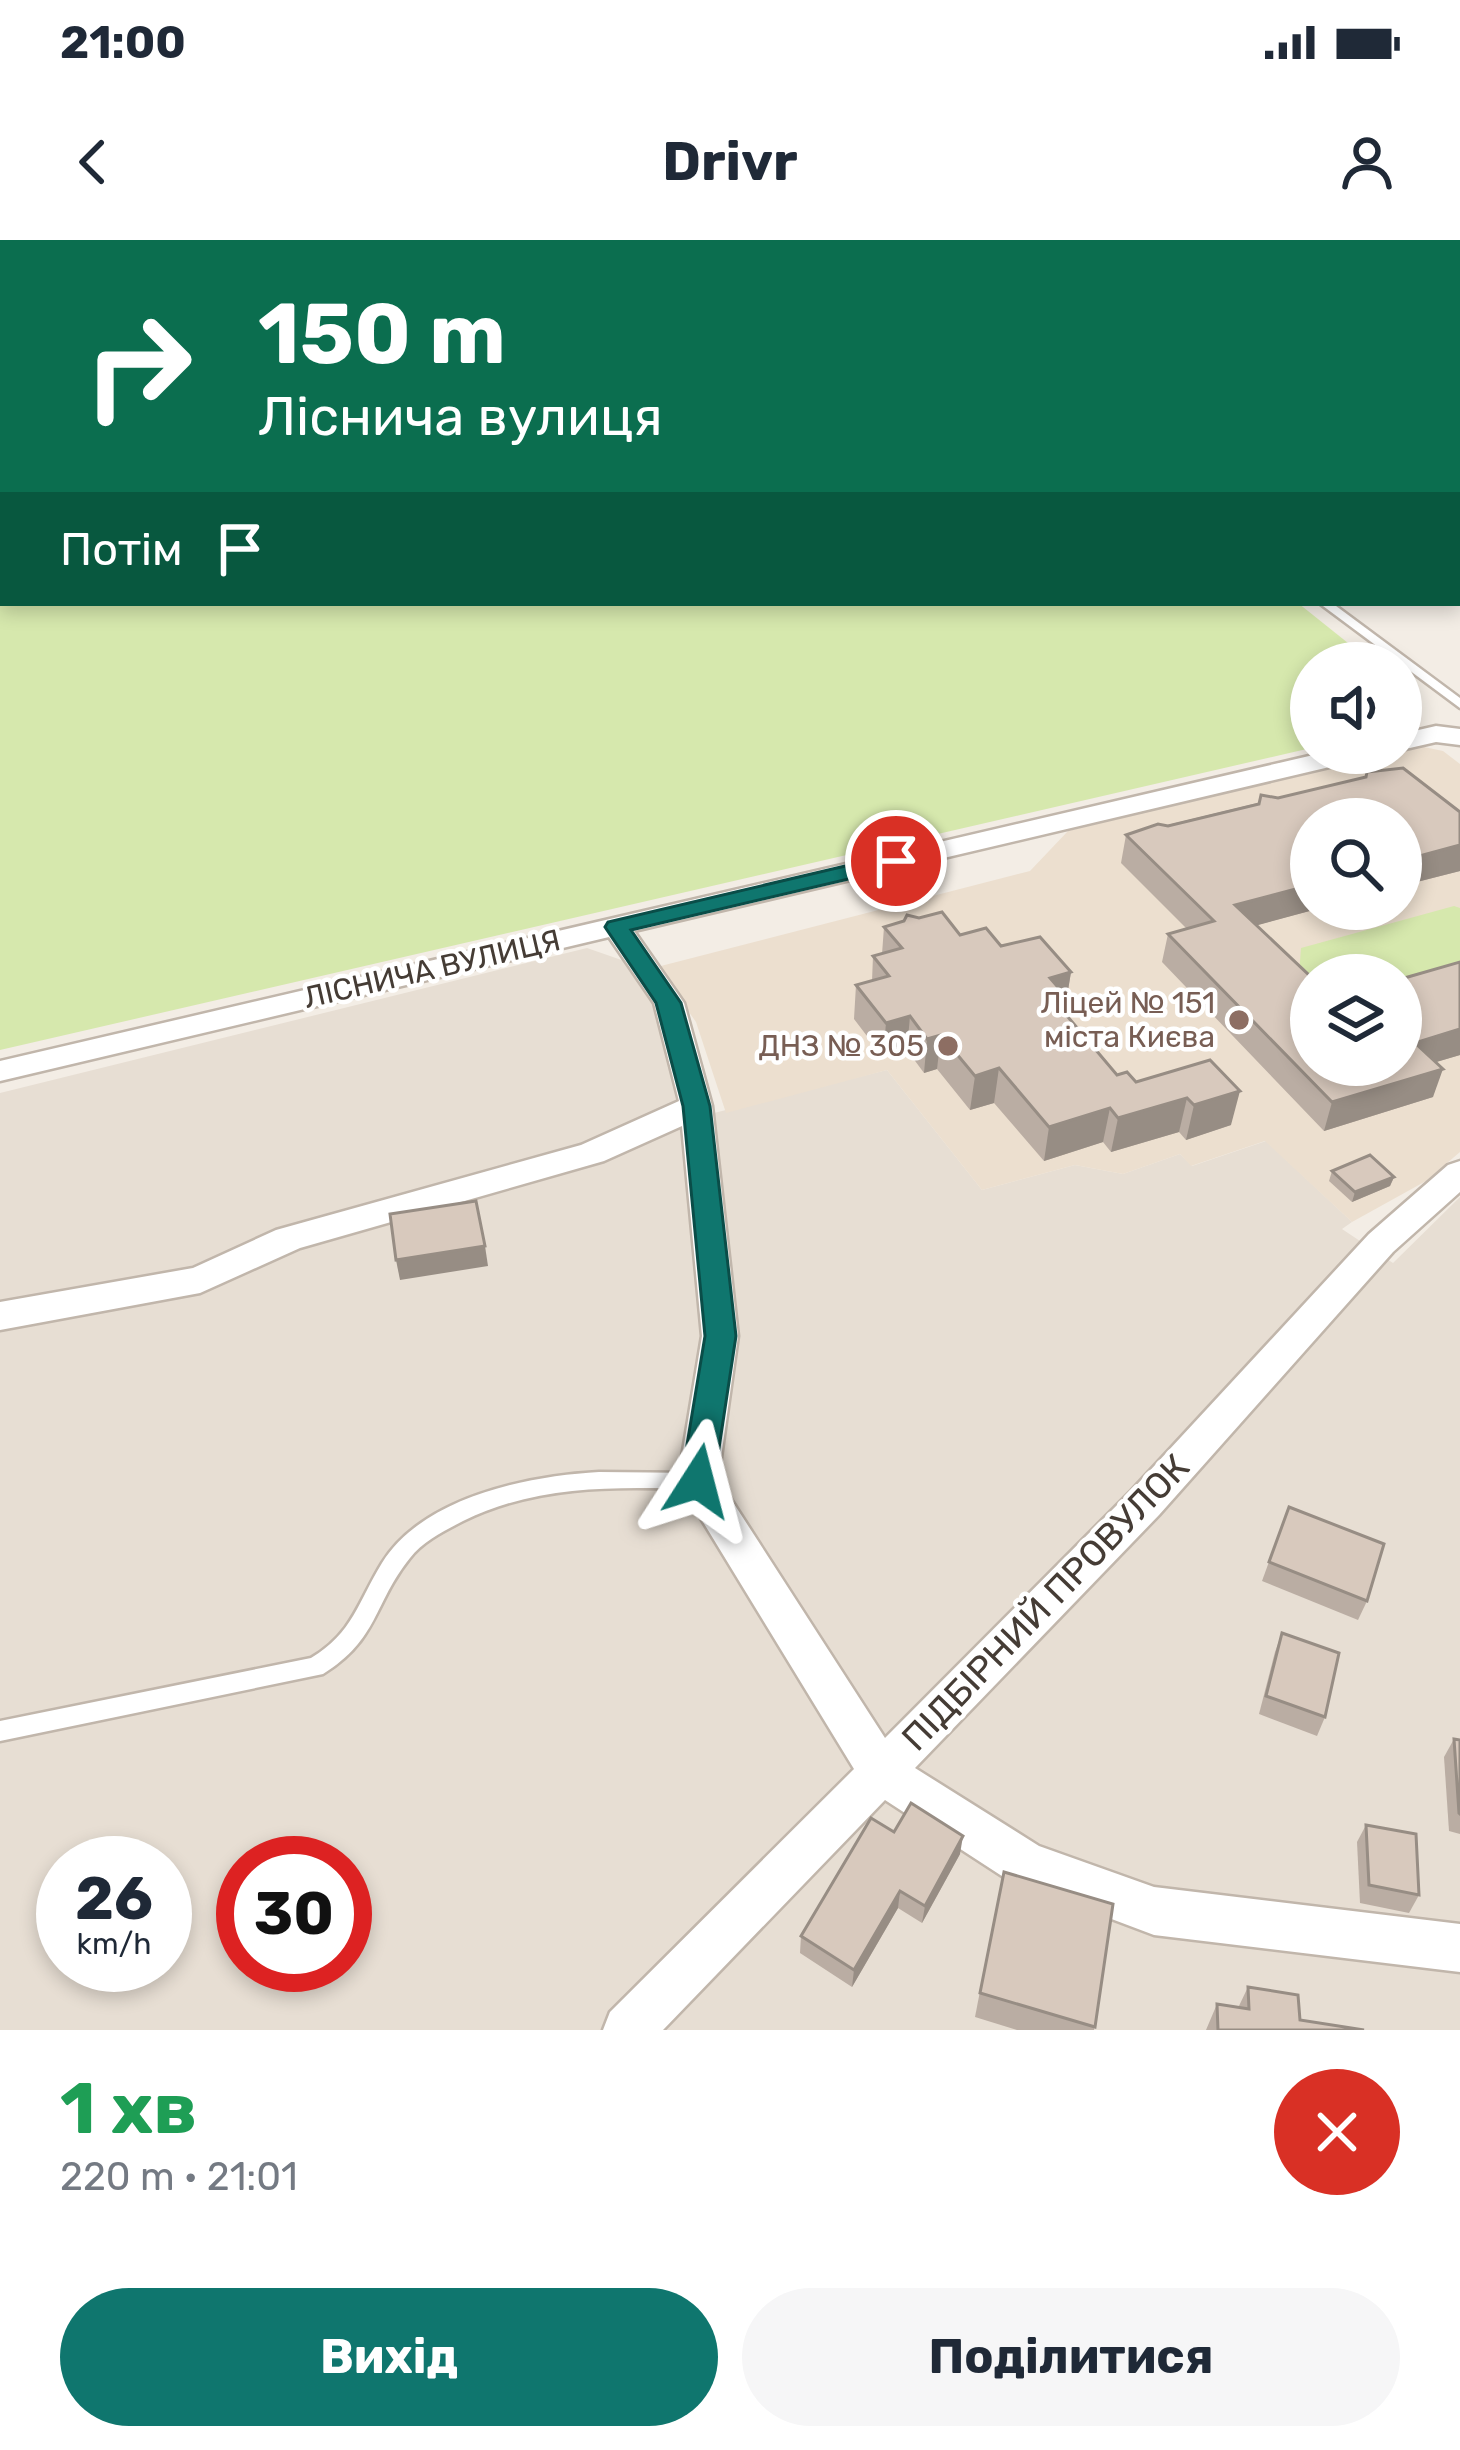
<!DOCTYPE html>
<html lang="uk">
<meta charset="utf-8">
<style>
:root{--surface:#fff;--page:#f6f6f7;--text:#1f2937;--muted:#747a83;--accent:#0f766e}
body{margin:0;font-family:Rubik,sans-serif;background:var(--page);color:var(--text);height:100vh;display:flex;flex-direction:column;font-size:45px;white-space:nowrap}
*{box-sizing:border-box;margin:0}
p{font-size:39px;color:var(--muted)}
.icon{flex:none;width:66px;height:66px;fill:none;stroke:currentColor;stroke-width:2;stroke-linecap:round;stroke-linejoin:round}
.map{position:relative;height:1790px;overflow:hidden}
.drawer{display:flex;flex-direction:column;background:var(--surface);flex:1}
.drawer>*{flex:none}
.top-card{position:absolute;left:0px;top:0px;width:1461px;height:366px;box-shadow:0 6px 18px #0003;background:#0b6e4f;color:#fff;overflow:hidden}
.tools{position:absolute;left:1290px;top:402px;display:grid;gap:24px}
.tools a{display:grid;place-items:center;width:132px;height:132px;border-radius:50%;background:var(--surface);box-shadow:0 6px 18px #0003;font-size:60px}
.speed{position:absolute;left:36px;top:1596px;display:flex;gap:24px;font-size:60px;font-weight:700;text-align:center}
.speed>*{display:grid;place-content:center;width:156px;height:156px;border-radius:50%;background:var(--surface);box-shadow:0 6px 18px #0003;line-height:1}
.speed small{font-size:30px;font-weight:400}
.speed .limit{border:18px solid #d22;background:#fff;color:#111}
.pin{position:absolute;display:grid;place-items:center;width:102px;height:102px;color:#fff;margin:-51px;border:6px solid #fff;border-radius:50%;box-shadow:0 3px 12px #0007}
.me{position:absolute;width:132px;margin:-66px;rotate:9deg;stroke-linejoin:round;filter:drop-shadow(0 0 9px #0008)}
.turn{display:flex;align-items:center;gap:42px;height:252px;padding:0 60px;font-size:54px}
.turn .icon{width:156px;height:156px;stroke-width:2.5}
.turn b{display:block;font-size:84px;line-height:102px}
.then{display:flex;align-items:center;height:114px;padding:0 60px;background:#0003;gap:24px;font-size:45px}
.round{display:grid;place-items:center;flex:none;width:126px;height:126px;border-radius:63px;background:var(--page)}
.overview{display:flex;align-items:center;justify-content:space-between;height:204px;padding:0 60px}
h1{font-size:72px;font-weight:700;line-height:90px;color:#1e9e55}
.button{display:flex;gap:24px;margin-top:auto;padding:24px 60px}
.button a{flex:1;height:138px;border-radius:72px;background:var(--accent);color:#fff;font-size:48px;font-weight:700;line-height:138px;text-align:center}
.button a+a{background:var(--page);color:var(--text)}
.status{display:flex;justify-content:space-between;align-items:center;height:84px;padding:0 60px;background:var(--surface);direction:ltr}
.status svg{height:33px;fill:currentColor}
header{display:flex;justify-content:space-between;align-items:center;height:156px;padding:0 60px;background:var(--surface);font-size:54px;font-weight:700}
.map>svg:first-child{display:block}
.residential{fill:#e7ded3;fill-rule:evenodd}
.education{fill:#ecdfcf;fill-rule:evenodd}
.green{fill:#d6e8ad}
.lines{fill:none;stroke-linecap:round;stroke-linejoin:round}
.lane-casing{stroke:#c1b6ab;stroke-width:5}
.street-casing{stroke:#c1b6ab;stroke-width:5}
.primary-casing{stroke:#e5a961;stroke-width:4}
.lane{fill:#fff;fill-rule:evenodd}
.street{fill:#fff;fill-rule:evenodd}
.primary{fill:#ffcf92;fill-rule:evenodd}
.wall{fill:#baada3}
.shaded-wall{fill:#978d84}
.building{fill:#d8c9bd;stroke:#978d84;stroke-width:3}
.route{fill:#0f766e;stroke:#0a4d48;stroke-width:3}
.education-dot{fill:#8d6e63;stroke:#fff;stroke-width:4.5}
.labels{text-anchor:middle;stroke-width:9;stroke-linejoin:round;paint-order:stroke}
.street-label{font-size:30px;fill:#453c35;stroke:#fff}
.education-label{font-size:30px;fill:#785e54;stroke:#fff;text-anchor:end}
.near-street-label{font-size:36px;fill:#453c35;stroke:#fff}
</style>
<div class="status"><b>21:00</b><svg viewBox="0 0 49 12"><path d="M0 12V9h3v3zM5 12V6h3v6zM10 12V3h3v9zM15 12V0h3v12zM26 1h20v11H26zM47 4h2v5h-2z"/></svg></div>
<header><svg class="icon" aria-label="back" viewBox="0 0 24 24"><path d="M15 5l-7 7 7 7"/></svg>Drivr<svg class="icon" aria-label="person" viewBox="0 0 24 24"><circle cx="12" cy="8" r="4"/><path d="M4 21q1-7 8-7t8 7"/></svg></header>
<div class="map">
<svg width="1460" height="1790" viewBox="0 0 1460 1790">
<rect width="100%" height="100%" fill="#f3ede5"/>
<path class="residential" d="M587,708L633,724L659,768L686,880L887,830L982,950L1075,925L1123,934L1180,914L1192,926L1266,901L1352,982L1342,989L1393,1023L1460,957V1790H0V853ZM63,1623H165V1725H63ZM243,1623H345V1725H243Z"/>
<path class="education" d="M1419,506L1443,511L1460,524V912L1426,941L1352,982L1265,901L1191,926L1180,914L1123,934L1075,925L982,950L887,830L726,873L696,782L657,727L1030,631L1068,591ZM1311,579H1401V669H1311ZM1311,735H1401V825H1311Z"/>
<g class="green">
<path d="M0,0L847,3H3V363H1298L1373,423H1311V508L0,810Z"/>
<path d="M1454,666L1460,668V735L1401,752V735H1311V744L1299,735L1301,708Z"/>
</g>
<g class="lines">
<defs>
<g id="lane">
<path d="M157,0H165L168,3H160Z"/>
<path d="M974,0H982L985,3H977Z"/>
<path d="M1038,0H1061L1051,3H1028Z"/>
<path d="M0,98L3,99V105L0,104Z"/>
<path d="M1458,171L1460,172V179L1458,178Z"/>
<path d="M1460,195V201L1458,202V196Z"/>
<rect x="1458" y="272" width="2" height="6"/>
<rect x="1458" y="300" width="2" height="7"/>
<path d="M1319,363H1332L1460,458V468Z"/>
<path d="M599,1232L698,1233L705,1235L708,1241L705,1247L698,1249C616,1247 538,1244 463,1281C444,1291 423,1301 410,1318C373,1364 379,1399 323,1434L0,1501V1481L311,1418C353,1393 358,1362 382,1323C423,1257 527,1236 599,1232Z"/>
</g>
<g id="street">
<rect x="1458" y="87" width="2" height="10"/>
<path d="M1436,486L1460,489V505L1436,502L1401,510V494Z"/>
<path d="M1322,513H1368L1355,521L634,691L684,763L712,866L738,1096L718,1239L885,1498L1131,1251L1369,994L1448,925L1460,921V952L1393,1012L1159,1275L915,1528L1039,1606L1154,1647L1460,1684V1732L1154,1695L1008,1640L885,1560L663,1790H603L610,1772L854,1529L678,1241L702,1096L682,886L604,921L300,1008L200,1053L0,1090V1062L193,1028L276,990L581,905L679,861L654,763L609,697L0,841V821Z"/>
</g>
<g id="primary">
<path d="M1063,0H1091L1093,3H1065Z"/>
<rect x="1458" y="280" width="2" height="21"/>
</g>
</defs>
<use href="#lane" class="lane-casing"/>
<use href="#street" class="street-casing"/>
<use href="#primary" class="primary-casing"/>
<use href="#lane" class="lane"/>
<use href="#street" class="street"/>
<use href="#primary" class="primary"/>
</g>
<g class="wall">
<path d="M1278,558L1460,572V631L1311,669H1317L1257,685L1311,825L1460,722V815L1436,822L1433,857L1324,891L1162,722L1168,694L1187,689L1121,623L1126,595Z"/>
<path d="M884,687L960,695L1001,706L1071,732L1067,757V776L1117,835L1136,842L1210,820L1231,885L1186,900L1179,892L1111,912L1103,902L1044,921L994,863L970,870L937,829L924,833L907,810L883,817L854,779L856,745L872,741L873,716L882,714Z"/>
<path d="M1332,931L1394,937L1390,946L1352,962L1329,941Z"/>
<path d="M1289,1267L1367,1361L1358,1380L1262,1341Z"/>
<path d="M1282,1393L1325,1477L1317,1496L1259,1474L1275,1412Z"/>
<path d="M1454,1499L1460,1500V1594L1449,1591L1444,1517Z"/>
<path d="M1366,1585L1419,1655L1409,1673L1360,1663L1357,1602Z"/>
<path d="M894,1592L960,1614L922,1683L898,1668L852,1747L800,1713L801,1696Z"/>
<path d="M998,1658L1113,1664L1094,1790H1017L975,1777Z"/>
<path d="M1248,1747L1300,1780L1364,1790H1206L1217,1764L1238,1768Z"/>
</g>
<g class="shaded-wall">
<path d="M1460,605V631L1401,646V621Z"/>
<path d="M1311,645V669H1317L1229,693L1235,665Z"/>
<path d="M1071,732L1066,762L1070,761L1064,795L1050,738Z"/>
<path d="M910,776L907,810L883,817L886,783Z"/>
<path d="M1460,789V815L1406,831L1415,803Z"/>
<path d="M941,795L937,829L924,833L927,799Z"/>
<path d="M999,828L994,863L970,870L975,836Z"/>
<path d="M1443,829L1433,857L1324,891L1332,862Z"/>
<path d="M1240,851L1231,885L1186,900L1194,865Z"/>
<path d="M1187,858L1179,892L1111,912L1118,878Z"/>
<path d="M1110,868L1103,902L1044,921L1049,887Z"/>
<path d="M1394,937L1390,946L1352,962L1355,952Z"/>
<path d="M485,1006L488,1026L400,1040L396,1020Z"/>
<path d="M963,1596L960,1614L922,1683L925,1666Z"/>
<path d="M900,1651L898,1668L852,1747L854,1730Z"/>
</g>
<g class="building">
<path d="M1403,528L1460,572V605L1401,621V579H1311V645L1235,665L1311,737V825H1401V739L1460,722V789L1415,803L1443,829L1332,862L1168,694L1214,681L1126,595L1158,584L1168,586L1259,564L1261,555L1278,558L1366,537L1367,532Z"/>
<path d="M942,672L960,695L986,688L1001,706L1040,697L1071,732L1050,738L1070,761L1057,764L1117,835L1127,832L1136,842L1210,820L1240,851L1194,865L1187,858L1118,878L1110,868L1049,887L999,828L975,836L941,795L927,799L910,776L886,783L856,745L889,736L873,716L902,708L884,687L904,681L907,675L919,678Z"/>
<path d="M1370,915L1394,937L1355,952L1332,931Z"/>
<path d="M476,961L485,1006L396,1020L390,974Z"/>
<path d="M1289,1267L1384,1304L1367,1361L1269,1322Z"/>
<path d="M1282,1393L1339,1413L1325,1477L1266,1456Z"/>
<path d="M1454,1499L1460,1500V1574L1459,1573Z"/>
<path d="M911,1563L963,1596L925,1666L900,1651L854,1730L801,1696L871,1578L894,1592Z"/>
<path d="M1366,1585L1416,1594L1419,1655L1369,1645Z"/>
<path d="M1004,1632L1113,1664L1095,1787L980,1753Z"/>
<path d="M1248,1747L1298,1755L1300,1780L1364,1790H1218L1217,1764L1249,1769Z"/>
</g>
<path class="route" d="M896,614L904,616V626L631,690L681,763L710,866L736,1096L714,1241L709,1250L698,1254L686,1250L681,1241L705,1096L683,866L656,763L605,687L608,682Z"/>
<g class="education-dot">
<circle cx="1239" cy="780" r="12"/>
<circle cx="948" cy="806" r="12"/>
</g>
<g class="labels">
<g class="street-label">
<text transform="translate(432 729) rotate(-13)" y="10">ЛІСНИЧА ВУЛИЦЯ</text>
</g>
<g class="education-label">
<text x="1215" y="773">Ліцей № 151<tspan x="1215" dy="34">міста Києва</tspan></text>
<text x="924" y="816">ДНЗ № 305</text>
</g>
<g class="near-street-label">
<text transform="translate(1045 1362) rotate(-46)" y="13">ПІДБІРНИЙ ПРОВУЛОК</text>
</g>
</g>
</svg>
<div class="tools">
<a><svg class="icon" aria-label="sound" viewBox="0 0 24 24"><path d="M4 9h4l5-4v14l-5-4H4zM17 9q2 3 0 6"/></svg></a>
<a><svg class="icon" aria-label="search" viewBox="0 0 24 24"><circle cx="10" cy="10" r="6"/><path d="M15 15l6 6"/></svg></a>
<a><svg class="icon" aria-label="layers" viewBox="0 0 24 24"><path d="M12 4l9 5-9 5-9-5zM3 14l9 5 9-5"/></svg></a>
</div>
<div class="speed"><div>26<small>km/h</small></div><div class="limit">30</div></div>
<div class="pin" style="left:896px;top:621px;background:#d93025"><svg class="icon" aria-label="arrive" viewBox="0 0 24 24"><path d="M6 21V4h12l-3 4 3 4H6"/></svg></div>
<svg class="me" style="left:698px;top:1241px" viewBox="-20 -20 40 40"><path d="M0-17L14 15 0 8-14 15z" fill="#0f766e" stroke="#fff" stroke-width="4"/></svg>
<div class="top-card">
<div class="turn"><svg class="icon" aria-label="right" viewBox="0 0 24 24"><path d="M7 20v-9h11M14 6l5 5-5 5"/></svg><div><b>150 m</b>Ліснича вулиця</div></div>
<div class="then">Потім<svg class="icon" aria-label="arrive" viewBox="0 0 24 24"><path d="M6 21V4h12l-3 4 3 4H6"/></svg></div>
</div>
</div>
<section class="drawer">
<div class="overview"><div><h1>1 хв</h1><p>220 m · 21:01</p></div><a class="round" style="background:#d93025;color:#fff"><svg class="icon" aria-label="close" viewBox="0 0 24 24"><path d="M6 6l12 12M18 6L6 18"/></svg></a></div>
<div class="button"><a>Вихід</a><a>Поділитися</a></div>
</section>
